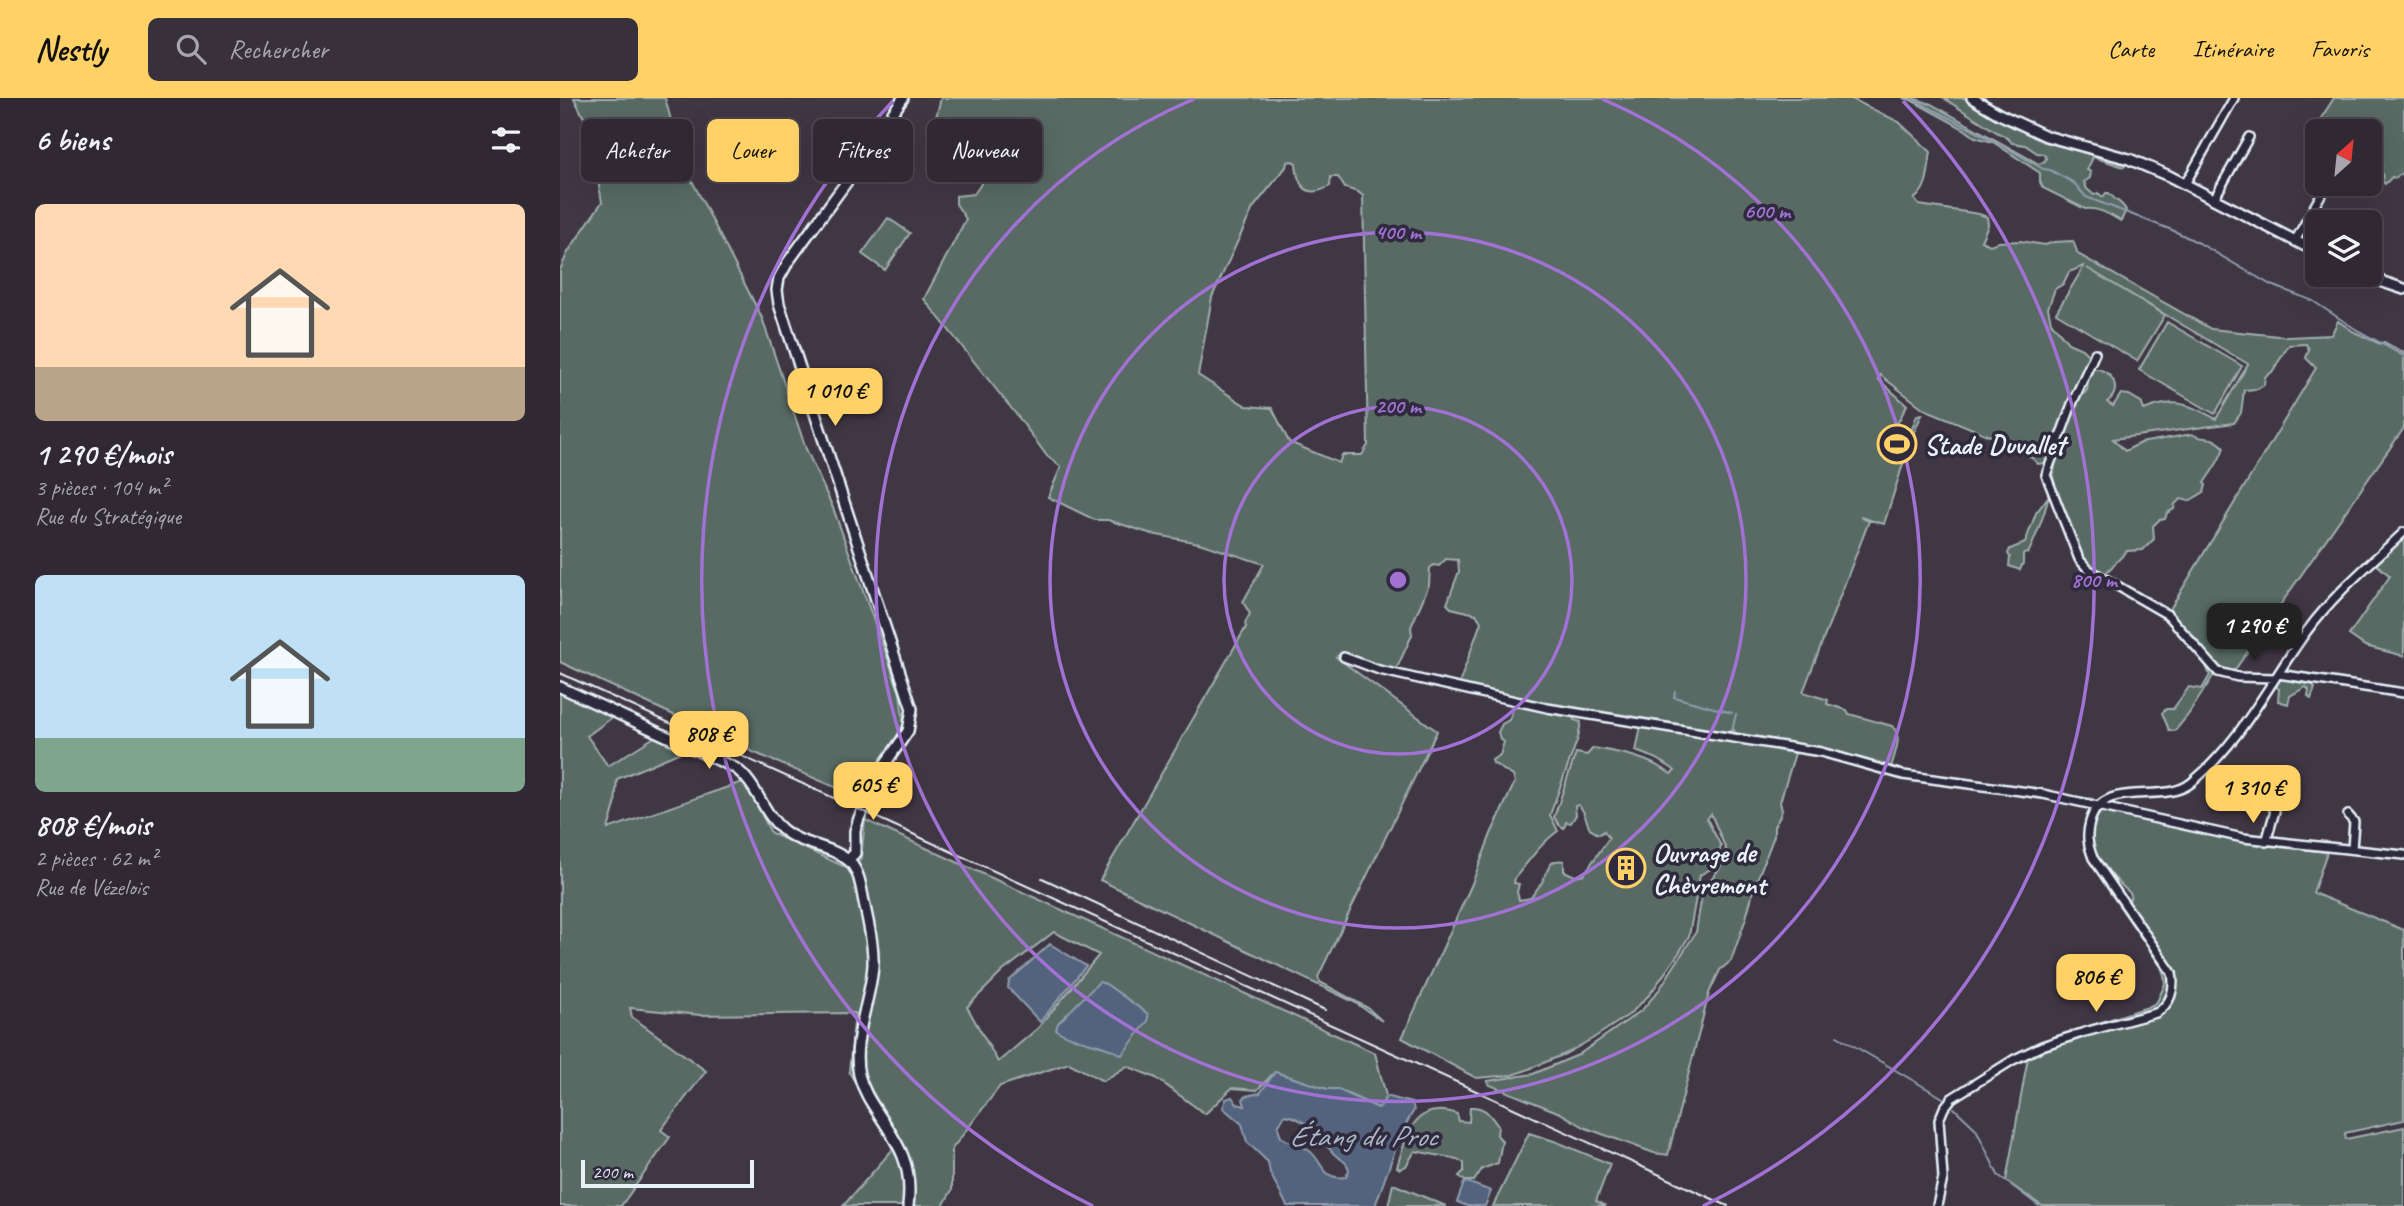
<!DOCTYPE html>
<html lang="fr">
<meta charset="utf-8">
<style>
:root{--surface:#302933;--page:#38313b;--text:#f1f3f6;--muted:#a8a6ac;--line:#4b454e;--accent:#ffd166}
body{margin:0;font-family:Caveat,sans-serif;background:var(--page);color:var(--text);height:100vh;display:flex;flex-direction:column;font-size:26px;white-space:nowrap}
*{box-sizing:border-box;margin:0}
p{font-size:23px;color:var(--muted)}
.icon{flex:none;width:38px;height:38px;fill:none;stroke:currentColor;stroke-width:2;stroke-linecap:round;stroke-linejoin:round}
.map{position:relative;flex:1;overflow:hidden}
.side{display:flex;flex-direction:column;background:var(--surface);width:560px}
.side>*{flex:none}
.banner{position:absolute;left:21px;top:21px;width:665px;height:63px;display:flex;gap:14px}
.needle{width:46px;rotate:27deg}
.controls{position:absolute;left:1745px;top:21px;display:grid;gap:14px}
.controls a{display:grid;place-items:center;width:77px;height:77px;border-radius:10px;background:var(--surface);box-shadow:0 7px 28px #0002,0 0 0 2px var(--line);font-size:35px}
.scale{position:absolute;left:21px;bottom:18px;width:173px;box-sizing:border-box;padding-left:7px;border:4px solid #e8f1f8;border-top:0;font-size:19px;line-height:24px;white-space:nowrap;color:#e8f1f8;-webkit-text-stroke:5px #2f2a3d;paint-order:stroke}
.price{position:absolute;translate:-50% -60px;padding:0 16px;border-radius:14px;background:var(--accent);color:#111;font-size:23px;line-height:46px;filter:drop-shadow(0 2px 4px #0008)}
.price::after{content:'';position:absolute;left:50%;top:42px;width:21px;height:16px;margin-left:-10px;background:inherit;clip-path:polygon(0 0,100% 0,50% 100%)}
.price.selected{background:#222;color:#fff}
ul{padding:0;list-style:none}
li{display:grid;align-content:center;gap:14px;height:371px;padding:0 35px}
li span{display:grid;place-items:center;height:217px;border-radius:10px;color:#555}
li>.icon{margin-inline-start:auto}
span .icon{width:126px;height:126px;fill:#fffc;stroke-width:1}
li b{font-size:30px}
h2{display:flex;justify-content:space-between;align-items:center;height:84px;padding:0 35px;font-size:30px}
.pill{padding:0 24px;border-radius:10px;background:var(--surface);box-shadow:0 7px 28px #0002,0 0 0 2px var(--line);font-size:24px;line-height:63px}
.pill.selected{background:var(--accent);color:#111}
header{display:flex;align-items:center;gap:42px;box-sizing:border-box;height:98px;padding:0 35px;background:var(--accent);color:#111}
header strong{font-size:33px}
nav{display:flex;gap:38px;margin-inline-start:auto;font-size:24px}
.search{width:490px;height:63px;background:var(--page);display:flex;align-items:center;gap:18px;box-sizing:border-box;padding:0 24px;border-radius:10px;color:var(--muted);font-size:26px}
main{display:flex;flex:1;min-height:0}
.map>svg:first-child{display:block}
.green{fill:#596b64;stroke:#a0aeae;stroke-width:2;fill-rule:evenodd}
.water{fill:#53637d;stroke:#8f9cae;stroke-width:2;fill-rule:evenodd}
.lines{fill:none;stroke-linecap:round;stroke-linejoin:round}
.stream{stroke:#8f9cae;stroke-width:2}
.minor-casing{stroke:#e8f1f8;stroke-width:12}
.tertiary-casing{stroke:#e8f1f8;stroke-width:14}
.minor{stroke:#2f2a3d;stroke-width:7}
.tertiary{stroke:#2f2a3d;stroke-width:9}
.rail{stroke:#e8f1f8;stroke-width:2}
.ring{fill:none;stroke:#a171d3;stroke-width:3.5}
.labels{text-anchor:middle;stroke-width:7;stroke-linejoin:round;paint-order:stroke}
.poi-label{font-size:28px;font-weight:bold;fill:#e8f1f8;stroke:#2f2a3d;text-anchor:start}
.water-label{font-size:30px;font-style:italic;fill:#acb8c7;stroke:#2f2a3d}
.centre{fill:#a171d3;stroke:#2f2a3d;stroke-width:3.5}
.ring-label{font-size:21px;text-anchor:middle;font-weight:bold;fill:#a171d3;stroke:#2f2a3d;stroke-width:7;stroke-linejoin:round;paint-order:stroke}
</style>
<header>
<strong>Nestly</strong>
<div class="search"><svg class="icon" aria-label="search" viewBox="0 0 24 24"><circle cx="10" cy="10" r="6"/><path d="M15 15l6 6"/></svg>Rechercher</div>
<nav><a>Carte</a><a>Itinéraire</a><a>Favoris</a></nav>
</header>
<main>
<section class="side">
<h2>6 biens<svg class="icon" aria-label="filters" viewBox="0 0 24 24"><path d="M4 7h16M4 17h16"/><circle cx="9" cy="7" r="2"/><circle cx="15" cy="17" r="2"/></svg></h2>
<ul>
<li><span style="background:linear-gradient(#ffd9b3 75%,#b9a48a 0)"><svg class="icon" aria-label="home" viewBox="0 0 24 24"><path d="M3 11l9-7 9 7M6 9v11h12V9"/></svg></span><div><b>1 290 €/mois</b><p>3 pièces · 104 m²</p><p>Rue du Stratégique</p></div></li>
<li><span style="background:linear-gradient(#bfe0f5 75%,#7fa58c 0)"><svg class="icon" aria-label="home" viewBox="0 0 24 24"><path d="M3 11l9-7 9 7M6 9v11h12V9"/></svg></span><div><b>808 €/mois</b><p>2 pièces · 62 m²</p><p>Rue de Vézelois</p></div></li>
</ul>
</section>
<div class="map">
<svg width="1844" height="1108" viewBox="0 0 1844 1108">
<rect width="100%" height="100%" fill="#403744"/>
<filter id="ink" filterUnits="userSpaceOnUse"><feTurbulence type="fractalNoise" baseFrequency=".0143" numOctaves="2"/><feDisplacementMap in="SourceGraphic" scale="14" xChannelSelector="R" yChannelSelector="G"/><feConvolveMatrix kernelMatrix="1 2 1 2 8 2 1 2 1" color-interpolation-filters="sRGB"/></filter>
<g filter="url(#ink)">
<path class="green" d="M 14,0 L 105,0 L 122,63 L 202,220 L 246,351 L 273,410 L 340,595 L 344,626 L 322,663 L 303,701 L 193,654 L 0,564 L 0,172 L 8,154 L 42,104 L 28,28 Z
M 381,0 L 1290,0 L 1339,24 L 1371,54 C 1368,70 1369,91 1354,101 L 1359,107 L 1419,116 L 1427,119 L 1428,127 L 1421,143 L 1430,147 L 1438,144 L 1460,143 L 1485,147 L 1494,144 L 1513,143 L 1518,156 L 1651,231 L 1728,239 L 1771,237 L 1778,223 L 1794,234 L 1820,246 L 1824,244 L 1844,255 L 1844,330 L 1674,573 L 1657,568 L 1609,513 L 1756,270 L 1746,260 L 1749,251 L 1746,246 L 1729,247 L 1712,274 L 1705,279 L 1704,287 L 1697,291 L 1684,292 L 1681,315 L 1674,325 L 1553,341 L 1565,353 L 1580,345 L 1632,336 C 1645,344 1650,335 1664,349 C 1660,364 1652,372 1644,385 L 1646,387 L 1644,394 L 1629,403 L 1621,401 L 1615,406 L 1614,411 L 1607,415 L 1605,421 L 1599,422 L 1593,428 L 1594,441 L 1583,452 L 1567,453 L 1543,478 L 1528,467 L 1518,451 L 1502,413 L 1493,380 L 1496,362 L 1509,322 L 1517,304 L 1527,292 L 1530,271 C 1550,268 1565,291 1547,304 L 1553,308 L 1561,296 L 1569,297 L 1581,304 L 1584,312 C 1615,299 1628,306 1656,321 L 1688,266 L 1527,170 L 1605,217 L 1577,263 L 1496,215 L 1524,168 L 1509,174 L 1503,186 L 1495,191 L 1488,210 L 1491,224 L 1508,245 L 1522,251 L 1529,258 L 1529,264 L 1523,280 L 1514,289 L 1516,293 L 1490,359 L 1485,365 L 1478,366 L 1473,361 L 1442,343 L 1364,311 L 1320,277 L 1318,281 L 1347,307 L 1337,326 L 1351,333 L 1357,317 L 1362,316 L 1350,344 L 1324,426 L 1300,419 L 1309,423 L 1243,594 L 1268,602 L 1267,606 L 1287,612 L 1289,616 L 1332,628 C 1344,638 1334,656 1331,670 L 1273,652 L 1175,636 L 1174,632 L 1161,636 L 1015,612 L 899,586 L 921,524 L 916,516 L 891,510 L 887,506 L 899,473 L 898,462 L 886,461 L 879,468 L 874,467 L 870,470 L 869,487 L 851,529 L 852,537 L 836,572 L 799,562 L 783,554 L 776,559 L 877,633 L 758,879 L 760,884 L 808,910 L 822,923 L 794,904 L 540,782 L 686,529 L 685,525 L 690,516 L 683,504 L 704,466 L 639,445 L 592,436 L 548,422 L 535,422 L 488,399 L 501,369 L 487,358 L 459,320 L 364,201 L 406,121 L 396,106 L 396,98 L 414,96 C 422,86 428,75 423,62 L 388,43 L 374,27 ZM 732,63 L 736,65 C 737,87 746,102 770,88 L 771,79 L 778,79 L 785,90 L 798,94 L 803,98 L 808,347 L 802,357 L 782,357 L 779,365 L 729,344 L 712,310 L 686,308 L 638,277 L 652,199 L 693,110 L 726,69 L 727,64 Z
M 1343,0 L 1353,0 L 1371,6 L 1479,66 L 1485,63 L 1486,60 L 1484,56 L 1477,55 L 1465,47 L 1452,45 C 1447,37 1440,37 1433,32 C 1416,20 1400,12 1384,0 L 1407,0 L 1427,13 L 1563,63 L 1566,66 L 1564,69 L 1533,59 L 1527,72 L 1531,74 L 1530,80 L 1524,84 L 1527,91 L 1534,97 L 1538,95 L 1543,99 L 1546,95 L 1549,95 C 1554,102 1562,104 1566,112 L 1561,123 C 1550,117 1538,109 1525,111 L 1483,90 L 1480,84 L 1480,75 L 1433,44 L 1415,39 L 1404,31 L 1351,2 Z
M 1774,0 L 1844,0 L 1844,78 L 1841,76 L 1835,80 L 1832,79 L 1825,86 L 1822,83 L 1824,78 L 1821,73 L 1822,68 L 1810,61 L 1810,33 L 1757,33 L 1757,44 L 1749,39 Z
M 328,120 L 350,135 L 325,172 L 302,156 Z
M 1607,224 L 1682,268 L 1655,316 L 1579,272 Z
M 1488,399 C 1488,407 1473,447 1468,455 L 1463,456 L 1463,465 L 1460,472 L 1449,468 L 1450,459 L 1448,456 L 1450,451 L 1465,445 L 1476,415 Z
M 1844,439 L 1844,558 L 1805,548 L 1789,537 L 1830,478 L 1816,466 Z
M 1646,568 L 1655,575 L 1628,617 L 1615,633 L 1609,632 L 1602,615 L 1606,611 L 1613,611 L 1629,589 L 1642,591 L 1650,577 Z
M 1721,581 L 1753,587 L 1755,590 L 1751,601 L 1748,598 L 1749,592 L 1746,589 L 1730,598 L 1728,606 L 1718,603 L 1719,591 L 1714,587 Z
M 0,595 L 54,618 L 27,638 L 48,668 L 96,638 L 128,651 L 57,681 L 55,707 L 48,731 L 185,683 L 211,735 L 283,768 L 301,762 L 305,722 L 815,955 L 826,998 L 822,1007 L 818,1010 L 777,991 L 767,991 L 715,974 L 697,992 L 672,990 L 645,1016 L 596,980 L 567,968 L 543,983 L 509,965 L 440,988 L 392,1051 L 392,1092 L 383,1108 L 283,1108 L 334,1050 L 289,974 L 295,915 L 140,917 L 70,910 L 72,919 L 146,973 L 101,1032 L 110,1039 L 61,1108 L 0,1108 ZM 494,834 L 539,857 L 478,930 L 438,964 L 407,909 L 443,873 Z
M 955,605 L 1012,616 L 1014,622 L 1021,624 L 1018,640 L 990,717 L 998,733 C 981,745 968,764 955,780 L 954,785 L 959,786 L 957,794 L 959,802 L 971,800 C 974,793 982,787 984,780 C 989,769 990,760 1004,763 L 1004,773 L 1015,778 L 1024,776 L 1049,740 L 1044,733 L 1040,736 C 1023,733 1029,714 1018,707 L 1015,708 L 1016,717 L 1011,725 L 1006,724 L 1004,730 L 999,727 L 994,719 L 1016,655 L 1027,657 L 1033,650 C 1062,655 1087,659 1111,676 L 1115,673 L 1113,671 L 1097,661 L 1076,653 L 1081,628 L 1236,652 L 1220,704 L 1222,712 L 1219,720 L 1214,728 L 1214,738 L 1195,787 L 1186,820 L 1171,863 L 1160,872 L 1149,895 L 1108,1057 L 1094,1055 L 1026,1030 L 1000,1015 L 930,987 L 927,983 L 973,976 L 1018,957 L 1082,912 L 1099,892 L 1136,834 L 1143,791 L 1160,770 L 1166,751 L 1151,716 L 1147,721 L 1161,748 L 1156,768 L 1140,777 L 1129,838 L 1119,855 L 1090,896 L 1070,916 L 1032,941 L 1005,956 L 964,973 L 952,977 L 916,980 L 842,940 L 911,788 L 931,736 L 955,684 L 953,678 L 933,665 L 932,662 L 940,657 L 944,644 L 940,641 L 938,634 L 942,626 L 949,622 Z
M 1541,712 L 1682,744 L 1767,754 L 1753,795 L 1844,832 L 1844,1022 L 1785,1035 L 1786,1041 L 1844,1029 L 1844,1108 L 1482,1108 L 1446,1083 L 1468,959 L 1493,948 L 1581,923 L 1601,915 L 1615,893 L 1593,839 L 1569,804 L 1571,796 C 1558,785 1527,752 1529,736 C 1531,728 1535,720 1537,714 Z
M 1545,787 L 1610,877 L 1608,898 L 1598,911 L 1485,942 L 1588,909 L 1597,904 L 1605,886 L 1604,877 L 1601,869 Z
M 910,1009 C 925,1008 930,1017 938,1028 L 937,1037 L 942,1043 L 938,1065 L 922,1071 L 914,1083 L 905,1083 L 899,1078 L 904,1073 L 904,1065 L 897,1061 L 855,1053 L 846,1068 L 840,1071 L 837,1069 C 847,1035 855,1002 897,1016 L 899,1023 L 909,1024 Z
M 969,1035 L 997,1044 L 1050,1066 L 1036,1103 L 1046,1108 L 933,1108 Z
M 833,1086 L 886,1108 L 828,1108 Z"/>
<path class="water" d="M 490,846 L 526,868 L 480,924 L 448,890 L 449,883 Z
M 539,884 L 546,886 L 588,916 L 588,923 L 562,957 C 541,944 516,945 496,932 L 498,925 Z
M 715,974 L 767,991 L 777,991 L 818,1010 L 822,1007 L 826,998 L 852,1005 L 854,1012 L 842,1033 L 815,1108 L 727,1108 L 710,1075 L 708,1064 L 687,1044 L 682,1026 L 663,1010 L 666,1001 L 672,999 L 677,1006 L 685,1008 L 683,1001 L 686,998 L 700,995 ZM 725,1017 C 748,1020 760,1041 774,1056 C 781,1062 787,1063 789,1072 L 786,1079 C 760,1083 763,1060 747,1051 C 739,1046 730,1045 721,1039 L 718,1029 Z
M 907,1084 L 931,1093 L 925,1108 L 907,1108 L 897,1104 L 904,1085 Z"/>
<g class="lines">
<path class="stream" d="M 1351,0 L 1440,46 L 1483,71 L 1490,72 L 1514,85 L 1526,99 L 1612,132 L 1639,145 L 1709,186 L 1753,203 L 1797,232 L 1844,258
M 1115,593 L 1114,599 L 1172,615
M 1175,637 L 1172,633 L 1176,616
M 1267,652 L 1289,658
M 1444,694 L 1502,704
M 1497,696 L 1533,701
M 1277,938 L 1383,1000
M 1394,1010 L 1416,1031 L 1438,1077 L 1479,1108"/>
<defs>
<path id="minor" d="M 1625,86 L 1674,0
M 1654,101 L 1689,39
M 1735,143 L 1767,86
M 1535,255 L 1512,306 L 1486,377 L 1519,461 L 1528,471 L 1608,517 L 1658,574 L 1678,579 L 1715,580
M 784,559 L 819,572 L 987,610 L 1261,654 L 1343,677 L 1483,696 L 1683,740 L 1844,757
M 1718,576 L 1844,595
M 1788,717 L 1794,724 L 1792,751
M 1706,744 L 1715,713 L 1712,708
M 1377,1108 L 1383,1080 L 1379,1022 L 1384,1010 L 1392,1000 L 1453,962 L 1482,948 L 1525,934 L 1596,915 C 1611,906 1615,891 1612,875 L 1533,760 C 1528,747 1526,738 1530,724 C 1543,678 1602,708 1631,685 C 1682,643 1709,585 1747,533 C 1775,495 1810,466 1844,434"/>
<path id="tertiary" d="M 1412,0 L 1439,16 L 1486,38 L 1569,61 L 1609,78 L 1757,154
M 1802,177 L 1844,191
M 0,589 L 175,670 C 198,686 202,715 223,732 C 242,748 272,747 290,764 C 300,775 301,790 304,804 C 308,824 314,846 313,867 C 311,903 291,942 299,977 C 303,992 310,1003 318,1015 C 340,1048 353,1068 348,1108
M 288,762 L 295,755 L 295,733 L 299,720 L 325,666 L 348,633 L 352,611 L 219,206 L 217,192 L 219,180 L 228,164 L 288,82 L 343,0"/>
</defs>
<use href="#minor" class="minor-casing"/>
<use href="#tertiary" class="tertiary-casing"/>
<use href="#minor" class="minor"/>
<use href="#tertiary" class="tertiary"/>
<path class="rail" d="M 0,575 L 1168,1108
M 482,780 L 765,912"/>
</g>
</g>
<g class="ring">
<circle cx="838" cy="482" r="174"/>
<circle cx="838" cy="482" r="348"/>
<path d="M1042 1A522 522 0 1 1 634 1"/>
<path d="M533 1108A696 696 0 0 1 333 3M1343 3A696 696 0 0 1 1143 1108"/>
</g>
<defs>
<symbol id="stadium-ring" viewBox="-11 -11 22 22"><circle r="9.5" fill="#2f2a3d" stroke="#ffd166" stroke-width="1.5"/><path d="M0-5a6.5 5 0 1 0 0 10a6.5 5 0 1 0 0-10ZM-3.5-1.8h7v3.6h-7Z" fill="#ffd166"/></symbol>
<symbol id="building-ring" viewBox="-11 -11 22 22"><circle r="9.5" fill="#2f2a3d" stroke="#ffd166" stroke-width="1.5"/><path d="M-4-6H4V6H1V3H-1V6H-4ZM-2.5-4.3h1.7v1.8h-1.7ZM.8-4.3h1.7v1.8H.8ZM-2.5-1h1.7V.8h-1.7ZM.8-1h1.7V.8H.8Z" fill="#ffd166"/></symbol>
</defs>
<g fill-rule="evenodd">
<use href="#stadium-ring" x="1315" y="324" width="44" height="44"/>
<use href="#building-ring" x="1044" y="748" width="44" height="44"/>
</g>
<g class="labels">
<g class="poi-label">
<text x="1364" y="356">Stade Duvallet</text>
<text x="1093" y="764">Ouvrage de<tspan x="1093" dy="32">Chèvremont</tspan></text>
</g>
<g class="water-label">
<text x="803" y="1048">Étang du Proc</text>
</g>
</g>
<circle cx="838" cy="482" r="10" class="centre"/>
<g class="ring-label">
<text x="1207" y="120">600 m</text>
<text x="838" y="141">400 m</text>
<text x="838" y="315">200 m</text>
<text x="1534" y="489">800 m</text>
</g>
</svg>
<div class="controls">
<a><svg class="needle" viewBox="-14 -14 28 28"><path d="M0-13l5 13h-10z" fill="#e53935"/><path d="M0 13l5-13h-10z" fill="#a8a6ac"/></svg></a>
<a><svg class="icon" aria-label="layers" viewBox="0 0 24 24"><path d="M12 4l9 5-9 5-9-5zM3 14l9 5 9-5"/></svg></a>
</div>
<div class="scale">200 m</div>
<b class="price" style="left:275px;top:330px">1 010 €</b>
<b class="price selected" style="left:1694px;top:565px">1 290 €</b>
<b class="price" style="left:149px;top:673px">808 €</b>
<b class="price" style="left:313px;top:724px">605 €</b>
<b class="price" style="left:1693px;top:727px">1 310 €</b>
<b class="price" style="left:1536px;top:916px">806 €</b>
<div class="banner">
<a class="pill">Acheter</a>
<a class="pill selected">Louer</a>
<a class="pill">Filtres</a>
<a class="pill">Nouveau</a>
</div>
</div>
</main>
